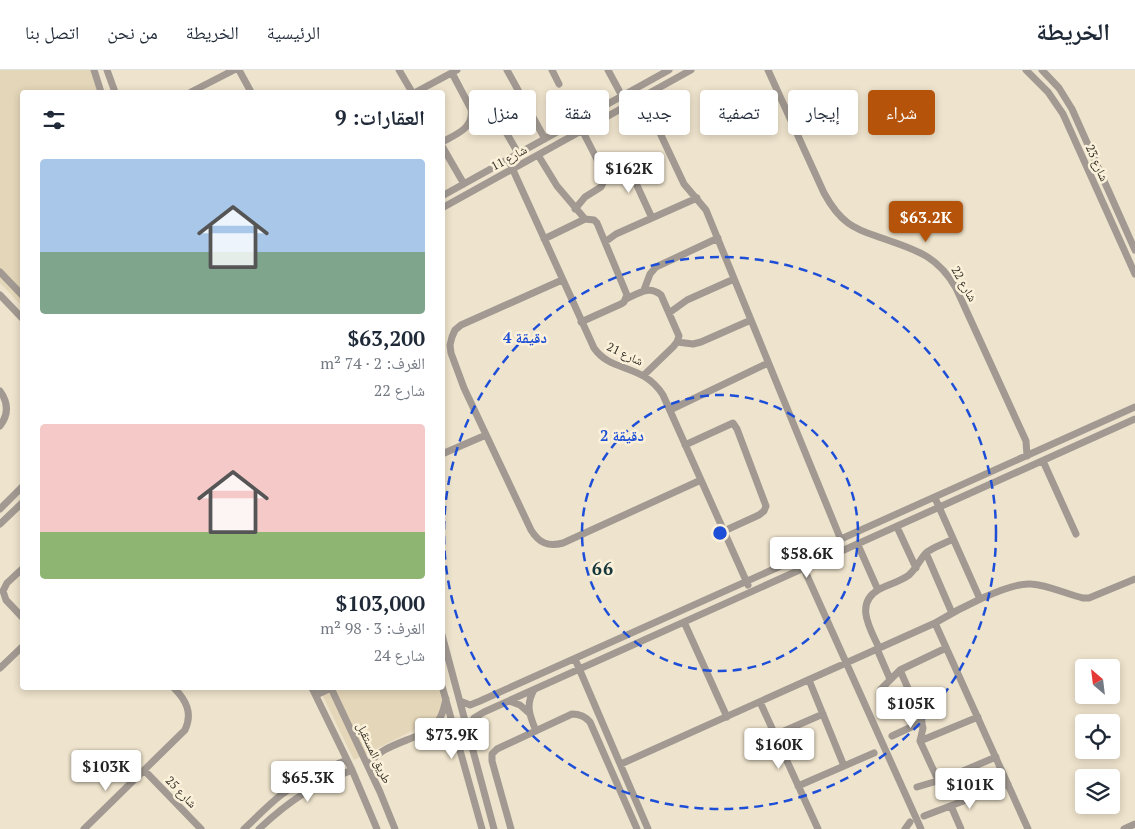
<!DOCTYPE html>
<html lang="ar">
<meta charset="utf-8">
<style>
:root{--surface:#fff;--page:#f6f6f7;--text:#1f2937;--muted:#747a83;--line:#e0e1e3;--accent:#b45309}
body{margin:0;font-family:"PT Serif","Noto Naskh Arabic",serif;background:var(--page);color:var(--text);direction:rtl;height:100vh;display:flex;flex-direction:column;font-size:19px;white-space:nowrap}
*{box-sizing:border-box;margin:0}
p{font-size:16px;color:var(--muted)}
.icon{flex:none;width:28px;height:28px;fill:none;stroke:currentColor;stroke-width:2;stroke-linecap:round;stroke-linejoin:round}
.map{position:relative;flex:1;overflow:hidden;direction:ltr}
.side{position:absolute;left:20px;top:20px;width:425px;height:600px;display:flex;flex-direction:column;background:var(--surface);border-radius:5px;box-shadow:0 2px 8px #0003;direction:rtl}
.side>*{flex:none}
.banner{position:absolute;left:460px;top:20px;width:475px;height:45px;direction:rtl;display:flex;gap:10px}
.needle{width:32px;rotate:332deg}
.fabs{position:absolute;left:1075px;top:589px;display:grid;gap:10px}
.fabs a{display:grid;place-items:center;width:45px;height:45px;border-radius:5px;background:var(--surface);box-shadow:0 2px 8px #0003;font-size:25px}
.price{position:absolute;translate:-50% -42px;padding:0 11px;border-radius:5px;background:#fff;color:#222;font-size:16px;line-height:32px;filter:drop-shadow(0 1px 2px #0008)}
.price::after{content:'';position:absolute;left:50%;top:30px;width:15px;height:11px;margin-left:-8px;background:inherit;clip-path:polygon(0 0,100% 0,50% 100%)}
.price.active{background:var(--accent);color:#fff}
ul{padding:0;list-style:none}
li{display:grid;align-content:center;gap:10px;height:265px;padding:0 20px}
li span{display:grid;place-items:center;height:155px;border-radius:5px;color:#555}
li>.icon{margin-inline-start:auto}
span .icon{width:90px;height:90px;fill:#fffc;stroke-width:1}
li b{font-size:21px}
h2{display:flex;justify-content:space-between;align-items:center;height:60px;padding:0 20px;font-size:21px}
.tag{padding:0 18px;border-radius:5px;background:var(--surface);box-shadow:0 2px 8px #0003;font-size:18px;line-height:45px}
.tag.active{background:var(--accent);color:#fff}
header{display:flex;align-items:center;gap:30px;box-sizing:border-box;height:70px;padding:0 25px;background:var(--surface);border-bottom:1px solid var(--line)}
header strong{font-size:24px}
nav{display:flex;gap:28px;margin-inline-start:auto;font-size:18px}
.map>svg:first-child{display:block}
.built{fill:#e4d6b8}
.lines{fill:none;stroke-linecap:round;stroke-linejoin:round}
.minor{stroke:#a29a92;stroke-width:7}
.ring{fill:none;stroke:#1d4ed8;stroke-width:2.5;stroke-dasharray:9 6}
.labels{text-anchor:middle;stroke-width:5;stroke-linejoin:round;paint-order:stroke}
.street-label{font-size:12px;fill:#332e26;stroke:#fbf0d9}
.district-label{font-size:18px;font-weight:bold;letter-spacing:1px;fill:#14363a;stroke:#fbf0d9}
.centre{fill:#1d4ed8;stroke:#fbf0d9;stroke-width:2.5}
.ring-label{font-size:15px;text-anchor:middle;font-weight:bold;fill:#1d4ed8;stroke:#fbf0d9;stroke-width:5;stroke-linejoin:round;paint-order:stroke}
</style>
<header>
<strong>الخريطة</strong>
<nav><a>الرئيسية</a><a>الخريطة</a><a>من نحن</a><a>اتصل بنا</a></nav>
</header>
<div class="map">
<svg width="1135" height="759" viewBox="0 0 1135 759">
<rect width="100%" height="100%" fill="#eee3cc"/>
<path class="built" d="M 0,0 L 95,0 L 103,22 L 22,22 L 22,236 L 0,213 Z
M 443,608 L 452,641 L 354,690 L 319,618 L 442,618 Z"/>
<g class="lines">
<path class="minor" d="M 94,0 L 101,22
M 107,0 L 115,22
M 239,0 L 251,22
M 399,0 L 412,22
M 507,0 L 545,69
M 552,0 L 559,14
M 608,0 L 622,26
M 768,0 L 824,123 C 830,134 837,145 848,153 C 856,159 867,163 876,166 C 912,179 936,183 956,218 L 1026,371 L 1027,386
M 1026,0 L 1048,22 L 1063,44 L 1135,204
M 1042,0 L 1059,18 L 1072,39 L 1135,180
M 191,22 L 234,0
M 416,22 L 457,0
M 643,27 L 684,114 L 706,140 L 841,470
M 472,45 L 488,43 L 496,45 L 518,83
M 442,72 C 457,64 474,58 471,39 L 452,3
M 442,76 L 464,114
M 538,85 L 557,116 L 585,149
M 508,89 L 594,278 C 611,303 643,293 663,325 L 748,515
M 605,105 L 621,96 L 628,96 L 652,148
M 442,126 L 669,0
M 442,138 L 691,0
M 575,139 L 585,127 L 601,117 L 604,111 L 603,101 L 582,60
M 544,169 L 585,149 L 594,150 L 597,153 L 627,225 L 624,232 L 621,234 L 581,252
M 605,172 L 616,164 L 697,128
M 0,202 L 22,225
M 562,210 L 461,255 L 455,260 L 452,267 L 450,275 L 451,283 L 464,318 L 531,460 C 539,473 548,477 563,473 L 701,410
M 644,220 L 650,204 L 656,197 L 718,168
M 0,225 L 22,248
M 626,229 C 639,223 649,215 661,225 L 679,266 L 677,272 L 673,277 L 644,305
M 669,243 L 687,230 L 734,209
M 677,272 L 693,274 L 701,272 L 751,250
M 0,321 C 8,332 9,344 0,356
M 670,340 L 768,293
M 685,375 L 733,353 L 737,359 L 766,436 L 764,441 L 759,445 L 724,461
M 442,384 L 486,365
M 1043,391 L 1076,464
M 935,428 L 980,529
M 0,439 L 22,417
M 0,454 L 22,433
M 897,457 L 916,498
M 858,475 L 878,520
M 926,483 L 952,543
M 22,499 L 7,513 L 3,521 L 6,530 L 22,547
M 804,499 L 921,759
M 684,552 L 727,647
M 935,553 L 1028,759
M 442,565 L 494,759
M 879,578 C 871,560 854,534 878,520 C 888,514 900,512 909,505 C 917,498 920,489 926,483 C 931,478 946,473 953,469
M 877,579 L 890,609
M 575,589 L 648,759
M 0,598 L 22,577
M 900,600 L 920,646 L 923,658 L 920,671 L 938,710
M 809,610 L 844,696
M 442,616 L 482,759
M 312,618 L 352,700 L 377,759
M 881,619 L 900,600 L 946,578
M 534,620 C 525,635 530,646 536,661
M 316,625 L 331,618 L 380,722 L 395,759
M 460,631 L 470,635 L 480,631 L 1135,337
M 509,631 L 520,635 L 529,643
M 760,632 L 818,759
M 431,658 L 441,660 L 458,670
M 468,662 L 474,648 L 484,642 L 1135,349
M 775,665 L 823,644
M 892,666 L 922,652
M 920,671 L 978,647
M 621,694 L 935,553 C 955,541 1008,512 1031,514 C 1048,515 1066,524 1083,528 L 1089,528 L 1135,509
M 368,696 C 383,670 422,672 438,651 C 443,645 444,637 446,629
M 144,700 L 201,759
M 798,716 L 874,683
M 917,717 L 944,709 L 996,687
M 951,736 L 961,759
M 924,746 L 1008,714
M 84,759 L 185,660 C 193,643 186,630 174,618
M 244,759 C 256,748 268,735 281,725 C 301,710 324,699 347,690
M 259,759 C 290,730 312,716 352,700
M 511,759 L 492,691 L 492,684 L 497,679 L 572,644 C 580,644 585,646 590,652 L 637,759
M 905,759 L 910,752
M 1124,759 L 1135,754"/>
</g>
<g class="ring">
<circle cx="720" cy="463" r="138"/>
<circle cx="720" cy="463" r="276"/>
</g>
<g class="labels">
<g class="street-label">
<text transform="translate(509 88) rotate(-29)" y="4">شارع 11</text>
<text transform="translate(1097 93) rotate(66)" y="4">شارع 23</text>
<text transform="translate(964 214) rotate(60)" y="4">شارع 22</text>
<text transform="translate(625 284) rotate(25)" y="4">شارع 21</text>
<text transform="translate(374 683) rotate(65)" y="4">طريق المستقبل</text>
<text transform="translate(181 722) rotate(46)" y="4">شارع 25</text>
</g>
<g class="district-label">
<text x="603" y="505">66</text>
</g>
</g>
<circle cx="720" cy="463" r="8" class="centre"/>
<g class="ring-label">
<text x="525" y="273">4 دقيقة</text>
<text x="622" y="371">2 دقيقة</text>
</g>
</svg>
<div class="fabs">
<a><svg class="needle" viewBox="-14 -14 28 28"><path d="M0-13l5 13h-10z" fill="#e53935"/><path d="M0 13l5-13h-10z" fill="#747a83"/></svg></a>
<a><svg class="icon" aria-label="locate" viewBox="0 0 24 24"><circle cx="12" cy="12" r="6"/><path d="M12 2v4M12 18v4M2 12h4M18 12h4"/></svg></a>
<a><svg class="icon" aria-label="layers" viewBox="0 0 24 24"><path d="M12 4l9 5-9 5-9-5zM3 14l9 5 9-5"/></svg></a>
</div>
<b class="price" style="left:629px;top:124px">$162K</b>
<b class="price active" style="left:926px;top:173px">$63.2K</b>
<b class="price" style="left:807px;top:509px">$58.6K</b>
<b class="price" style="left:911px;top:659px">$105K</b>
<b class="price" style="left:452px;top:690px">$73.9K</b>
<b class="price" style="left:779px;top:700px">$160K</b>
<b class="price" style="left:106px;top:722px">$103K</b>
<b class="price" style="left:308px;top:733px">$65.3K</b>
<b class="price" style="left:970px;top:740px">$101K</b>
<div class="banner">
<a class="tag active">شراء</a>
<a class="tag">إيجار</a>
<a class="tag">تصفية</a>
<a class="tag">جديد</a>
<a class="tag">شقة</a>
<a class="tag">منزل</a>
</div>
<section class="side">
<h2>العقارات: 9<svg class="icon" aria-label="filters" viewBox="0 0 24 24"><path d="M4 7h16M4 17h16"/><circle cx="9" cy="7" r="2"/><circle cx="15" cy="17" r="2"/></svg></h2>
<ul>
<li><span style="background:linear-gradient(#a9c7e8 60%,#7fa58c 0)"><svg class="icon" aria-label="home" viewBox="0 0 24 24"><path d="M3 11l9-7 9 7M6 9v11h12V9"/></svg></span><div><b>$63,200</b><p>الغرف: 2 · 74 m²</p><p>شارع 22</p></div></li>
<li><span style="background:linear-gradient(#f6c9c9 70%,#8fb573 0)"><svg class="icon" aria-label="home" viewBox="0 0 24 24"><path d="M3 11l9-7 9 7M6 9v11h12V9"/></svg></span><div><b>$103,000</b><p>الغرف: 3 · 98 m²</p><p>شارع 24</p></div></li>
</ul>
</section>
</div>
